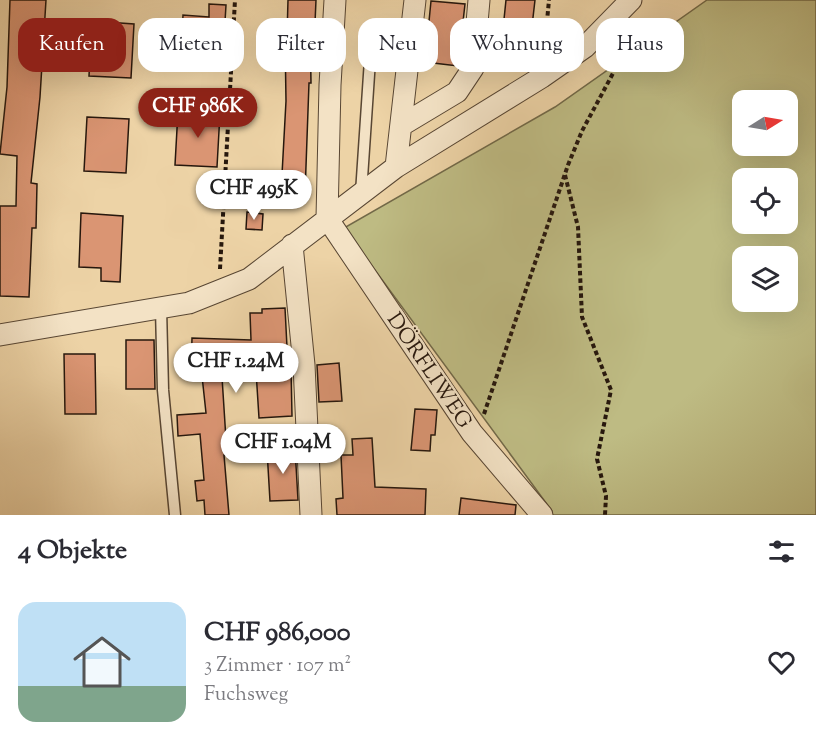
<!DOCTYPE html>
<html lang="de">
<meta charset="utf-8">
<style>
:root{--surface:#fff;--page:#f7f7f7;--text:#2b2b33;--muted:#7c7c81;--line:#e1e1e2;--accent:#8f2418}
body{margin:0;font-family:"Sorts Mill Goudy",serif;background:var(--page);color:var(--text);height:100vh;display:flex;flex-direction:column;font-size:22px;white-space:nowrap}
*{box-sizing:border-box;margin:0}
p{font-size:20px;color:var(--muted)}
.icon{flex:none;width:33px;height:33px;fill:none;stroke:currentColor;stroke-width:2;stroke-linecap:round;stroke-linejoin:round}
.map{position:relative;height:515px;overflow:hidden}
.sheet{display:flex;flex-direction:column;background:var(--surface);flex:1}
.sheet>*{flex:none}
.top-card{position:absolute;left:18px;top:18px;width:780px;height:54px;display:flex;gap:12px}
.needle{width:39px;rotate:79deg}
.tools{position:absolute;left:732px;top:90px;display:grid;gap:12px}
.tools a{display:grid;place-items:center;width:66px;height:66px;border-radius:12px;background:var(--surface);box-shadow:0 6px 24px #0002;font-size:30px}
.price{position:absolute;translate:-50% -51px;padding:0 14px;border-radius:21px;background:#fff;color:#222;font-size:20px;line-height:39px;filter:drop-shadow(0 2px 3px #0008)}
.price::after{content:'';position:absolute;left:50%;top:36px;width:18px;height:14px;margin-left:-9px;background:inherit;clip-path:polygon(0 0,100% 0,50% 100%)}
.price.current{background:var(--accent);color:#fff}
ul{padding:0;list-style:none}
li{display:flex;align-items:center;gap:18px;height:150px;padding:0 18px}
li+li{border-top:2px solid var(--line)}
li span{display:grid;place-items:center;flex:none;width:168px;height:120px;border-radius:18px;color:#555}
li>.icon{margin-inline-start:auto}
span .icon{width:72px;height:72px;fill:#fffc;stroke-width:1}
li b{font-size:26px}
h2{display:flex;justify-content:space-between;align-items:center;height:72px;padding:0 18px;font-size:26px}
.pill{padding:0 21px;border-radius:18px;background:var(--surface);box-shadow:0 6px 24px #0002;font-size:21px;line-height:54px}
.pill.current{background:var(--accent);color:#fff}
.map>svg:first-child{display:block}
.green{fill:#bebb83;stroke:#726948;stroke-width:1.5;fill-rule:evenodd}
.building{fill:#da9573;stroke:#26170d;stroke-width:1.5}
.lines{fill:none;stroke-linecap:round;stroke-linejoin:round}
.service-casing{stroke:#584633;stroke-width:13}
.minor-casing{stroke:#584633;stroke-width:23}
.path{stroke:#26170d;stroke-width:4;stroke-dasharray:4.5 3;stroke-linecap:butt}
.service{stroke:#f3e2c5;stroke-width:10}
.minor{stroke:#f3e2c5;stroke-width:21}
.labels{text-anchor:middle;stroke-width:4.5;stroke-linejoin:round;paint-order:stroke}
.street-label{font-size:21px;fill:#26170d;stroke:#f3e2c5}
</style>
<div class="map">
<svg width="816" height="515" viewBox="0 0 816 515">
<rect width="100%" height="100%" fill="#edd3a6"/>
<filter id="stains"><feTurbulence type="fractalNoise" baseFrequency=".00333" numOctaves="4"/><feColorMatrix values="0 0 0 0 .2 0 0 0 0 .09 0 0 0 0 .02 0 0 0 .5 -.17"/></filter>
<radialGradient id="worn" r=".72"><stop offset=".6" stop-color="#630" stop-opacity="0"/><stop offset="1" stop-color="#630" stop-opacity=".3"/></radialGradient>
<path class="green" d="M 707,0 L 816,0 L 816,515 L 552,515 L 552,511 L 344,228 L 555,107 ZM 742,100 L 788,100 L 788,146 L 742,146 ZM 742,178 L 788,178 L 788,224 L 742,224 ZM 742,256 L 788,256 L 788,302 L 742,302 Z"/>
<path class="building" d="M 10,0 L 46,0 L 40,97 L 31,183 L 37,184 L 36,228 L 32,228 L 29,297 L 0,296 L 0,206 L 16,206 L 17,156 L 0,154 L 7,87 Z
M 288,0 L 316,0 L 315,23 L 310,23 L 311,83 L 309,83 L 305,194 L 281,193 L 286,101 L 285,36 L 287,36 Z
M 506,0 L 535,0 L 528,61 L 500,58 Z
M 431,1 L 465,4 L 458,66 L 425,62 Z
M 209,4 L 226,5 L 222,71 L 180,69 L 183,15 L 209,17 Z
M 92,21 L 134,24 L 131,78 L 89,76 Z
M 178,111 L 220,113 L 217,167 L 175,165 Z
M 87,117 L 129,119 L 126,173 L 84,171 Z
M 247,212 L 263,214 L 262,230 L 246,229 Z
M 81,213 L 123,216 L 120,282 L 101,281 L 101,268 L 79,267 Z
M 285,308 L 288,367 L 291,367 L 292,416 L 259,418 L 256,371 L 225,371 L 225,377 L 222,377 L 227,455 L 224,455 L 229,515 L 205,515 L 204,500 L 197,501 L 195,481 L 204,480 L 200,434 L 178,436 L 177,415 L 206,413 L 202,376 L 191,376 L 192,338 L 251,340 L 250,313 L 262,313 L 262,309 Z
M 126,340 L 154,340 L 155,389 L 126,389 Z
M 64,354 L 95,354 L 96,414 L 65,414 Z
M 339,363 L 342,401 L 319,402 L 317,365 Z
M 415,409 L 437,410 L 435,435 L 431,435 L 430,451 L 411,450 Z
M 372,438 L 375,487 L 426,489 L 425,515 L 337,515 L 336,499 L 343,498 L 341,455 L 353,455 L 352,439 Z
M 295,448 L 298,500 L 270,501 L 267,450 Z
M 461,498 L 516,505 L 515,515 L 459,515 Z"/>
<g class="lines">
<defs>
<path id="service" d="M 361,193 L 371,45
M 161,308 L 163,390 L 175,515"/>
<path id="minor" d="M 335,0 L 330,85 L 327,218 L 472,433 L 542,515
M 402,125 L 457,92 L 473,68 L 479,0
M 396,167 L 415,0
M 292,245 L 304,365 L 311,515
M 0,335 L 189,303 L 249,279 L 396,167 L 542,77 L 585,47 L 631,0"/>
</defs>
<use href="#service" class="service-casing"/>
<use href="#minor" class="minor-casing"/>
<path class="path" d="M 544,53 L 549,0
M 565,175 L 578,227 L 582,317 L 611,390 L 597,459 L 606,496 L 605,515
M 220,269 L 235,0
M 484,414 L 568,165 L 582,131 L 625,51 L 630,30"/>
<use href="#service" class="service"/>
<use href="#minor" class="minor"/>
</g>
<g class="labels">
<g class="street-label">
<text transform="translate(430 370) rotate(56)" y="7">DÖRFLIWEG</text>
</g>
</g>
<rect width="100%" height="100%" filter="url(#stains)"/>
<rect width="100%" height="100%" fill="url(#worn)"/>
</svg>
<div class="tools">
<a><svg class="needle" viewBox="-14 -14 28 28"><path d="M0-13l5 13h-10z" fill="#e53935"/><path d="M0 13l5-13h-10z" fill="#7c7c81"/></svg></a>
<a><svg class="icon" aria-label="locate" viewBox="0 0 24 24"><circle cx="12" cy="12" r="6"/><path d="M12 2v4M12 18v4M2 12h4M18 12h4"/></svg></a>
<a><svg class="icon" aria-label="layers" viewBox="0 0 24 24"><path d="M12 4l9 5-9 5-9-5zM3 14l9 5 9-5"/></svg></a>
</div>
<b class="price current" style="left:198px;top:139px">CHF 986K</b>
<b class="price" style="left:254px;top:221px">CHF 495K</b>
<b class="price" style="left:236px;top:394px">CHF 1.24M</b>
<b class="price" style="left:283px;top:475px">CHF 1.04M</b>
<div class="top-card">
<a class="pill current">Kaufen</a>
<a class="pill">Mieten</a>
<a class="pill">Filter</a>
<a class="pill">Neu</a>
<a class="pill">Wohnung</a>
<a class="pill">Haus</a>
</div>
</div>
<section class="sheet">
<h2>4 Objekte<svg class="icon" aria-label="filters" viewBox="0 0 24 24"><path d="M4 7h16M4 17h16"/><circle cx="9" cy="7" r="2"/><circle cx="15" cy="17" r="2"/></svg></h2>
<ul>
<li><span style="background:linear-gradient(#bfe0f5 70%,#7fa58c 0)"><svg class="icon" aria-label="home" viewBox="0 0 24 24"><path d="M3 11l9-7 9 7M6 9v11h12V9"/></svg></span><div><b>CHF 986,000</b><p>3 Zimmer · 107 m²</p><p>Fuchsweg</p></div><svg class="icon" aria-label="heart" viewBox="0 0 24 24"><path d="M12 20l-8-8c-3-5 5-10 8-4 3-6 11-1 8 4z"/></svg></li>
</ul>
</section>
